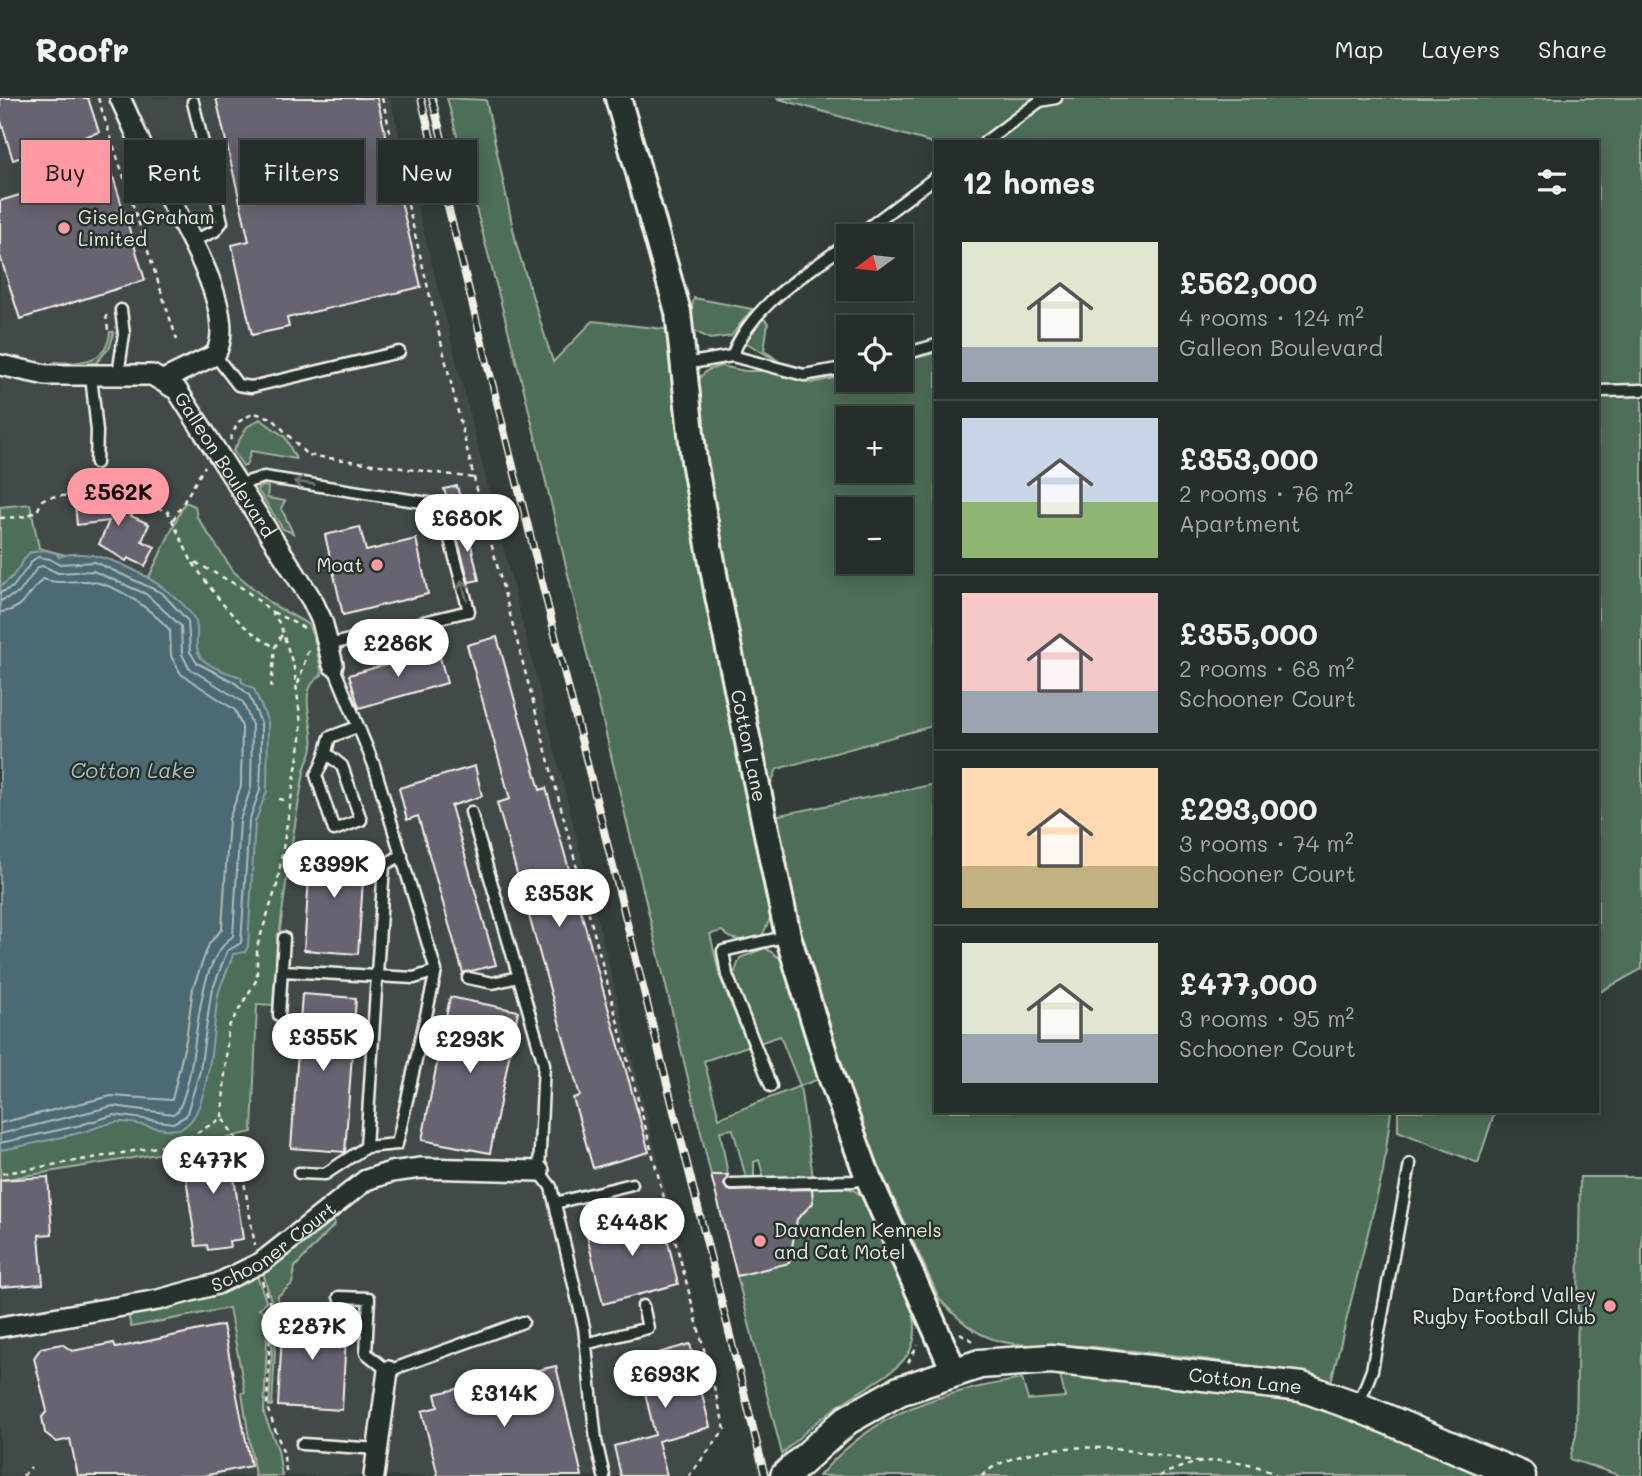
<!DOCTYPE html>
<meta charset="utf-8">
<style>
:root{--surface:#262e2c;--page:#323a38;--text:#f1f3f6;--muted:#a4a8a9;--line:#424a48;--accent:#ff9aa2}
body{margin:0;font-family:Mali,sans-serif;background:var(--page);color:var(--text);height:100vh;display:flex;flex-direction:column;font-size:26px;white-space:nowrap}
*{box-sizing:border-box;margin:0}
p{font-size:23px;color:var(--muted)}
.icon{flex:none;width:38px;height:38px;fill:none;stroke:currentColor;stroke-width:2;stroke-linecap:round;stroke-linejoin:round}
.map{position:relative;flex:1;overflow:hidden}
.drawer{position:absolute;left:934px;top:42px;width:665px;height:973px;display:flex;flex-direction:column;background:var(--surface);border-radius:0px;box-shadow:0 4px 18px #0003,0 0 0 2px var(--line)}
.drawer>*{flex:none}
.guide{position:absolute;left:21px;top:42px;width:665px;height:63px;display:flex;gap:14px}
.needle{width:46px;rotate:255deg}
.buttons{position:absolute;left:836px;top:126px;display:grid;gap:14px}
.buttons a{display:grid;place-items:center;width:77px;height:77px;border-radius:0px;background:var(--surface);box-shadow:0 4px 18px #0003,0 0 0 2px var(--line);font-size:35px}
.price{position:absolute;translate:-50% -60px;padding:0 16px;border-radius:24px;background:#fff;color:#222;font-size:23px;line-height:46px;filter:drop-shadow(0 2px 4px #0008)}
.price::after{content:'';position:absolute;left:50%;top:42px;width:21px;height:16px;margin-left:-10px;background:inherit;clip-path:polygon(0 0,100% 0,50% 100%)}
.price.on{background:var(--accent);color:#111}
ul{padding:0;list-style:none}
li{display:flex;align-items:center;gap:21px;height:175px;padding:0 28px}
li+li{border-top:2px solid var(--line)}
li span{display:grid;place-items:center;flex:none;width:196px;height:140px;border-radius:0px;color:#555}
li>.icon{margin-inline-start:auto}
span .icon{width:84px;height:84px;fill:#fffc;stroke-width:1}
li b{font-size:30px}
h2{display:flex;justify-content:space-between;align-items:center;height:84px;padding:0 28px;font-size:30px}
.chip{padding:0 24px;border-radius:0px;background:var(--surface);box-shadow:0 4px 18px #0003,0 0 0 2px var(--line);font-size:24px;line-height:63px}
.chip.on{background:var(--accent);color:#111}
header{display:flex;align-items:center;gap:42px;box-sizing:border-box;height:98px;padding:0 35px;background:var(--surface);border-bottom:2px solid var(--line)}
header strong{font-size:33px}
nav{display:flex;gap:38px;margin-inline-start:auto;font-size:24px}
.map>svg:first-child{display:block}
.built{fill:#43494a}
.green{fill:#4d6e58;stroke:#a0b0a0;stroke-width:2;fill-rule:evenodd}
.water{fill:#4c6a73;stroke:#8fa0a2;stroke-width:2}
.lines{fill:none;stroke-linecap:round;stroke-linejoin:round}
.shore{stroke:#b1bbb9;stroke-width:2}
.building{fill:#686470;stroke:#f4f1e8;stroke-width:2}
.service-casing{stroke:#f4f1e8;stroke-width:15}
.minor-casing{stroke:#f4f1e8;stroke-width:24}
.tertiary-casing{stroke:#f4f1e8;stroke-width:30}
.secondary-casing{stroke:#f4f1e8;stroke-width:33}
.path{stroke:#f4f1e8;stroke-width:2.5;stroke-dasharray:5 5;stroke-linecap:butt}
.service{stroke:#26332d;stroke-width:10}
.minor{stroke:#26332d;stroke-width:19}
.tertiary{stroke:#26332d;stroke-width:24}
.secondary{stroke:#26332d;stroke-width:28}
.rail-casing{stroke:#f4f1e8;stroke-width:8}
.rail{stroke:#26332d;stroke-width:5;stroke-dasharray:16;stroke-linecap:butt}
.path-bridge{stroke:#f4f1e8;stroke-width:2.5;stroke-dasharray:5 5;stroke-linecap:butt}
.oneway{stroke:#6e766e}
.poi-dot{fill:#ff9aa2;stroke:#26332d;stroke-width:2.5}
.labels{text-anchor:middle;stroke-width:5;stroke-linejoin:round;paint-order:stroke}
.poi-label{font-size:19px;fill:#f4f1e8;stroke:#26332d;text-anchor:start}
.street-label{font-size:19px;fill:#f4f1e8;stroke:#26332d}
.water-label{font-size:21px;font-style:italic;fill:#b1bbb9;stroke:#26332d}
</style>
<header>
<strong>Roofr</strong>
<nav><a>Map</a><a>Layers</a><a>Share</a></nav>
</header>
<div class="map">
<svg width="1642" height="1378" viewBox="0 0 1642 1378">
<rect width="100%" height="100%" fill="#333d3a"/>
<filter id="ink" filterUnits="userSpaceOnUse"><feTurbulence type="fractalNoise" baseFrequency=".0143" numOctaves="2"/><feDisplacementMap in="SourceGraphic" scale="14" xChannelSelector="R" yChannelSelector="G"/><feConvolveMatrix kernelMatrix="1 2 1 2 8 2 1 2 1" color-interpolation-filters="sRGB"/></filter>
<g filter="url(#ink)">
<path class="built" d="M 0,0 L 390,0 L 726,1331 L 690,1378 L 0,1378 Z"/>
<path class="green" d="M 447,0 L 486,2 L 517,149 L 553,264 L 593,223 L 673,232 L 771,819 L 762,838 C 744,842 735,846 722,833 L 710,836 L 720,879 L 748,948 L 704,963 L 719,1020 L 800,988 L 780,938 L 759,945 L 731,875 L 735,874 L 740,860 L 765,850 L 784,863 L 822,980 L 800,988 L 813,1079 L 764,1080 L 759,1062 L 754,1064 L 754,1080 L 746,1080 L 733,1031 L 720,1033 L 728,1077 L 711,1077 L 525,296 Z
M 776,0 L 1642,0 L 1642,871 L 1598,895 L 1598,44 L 936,46 Z
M 694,200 L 752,211 L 731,238 L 710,241 L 693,232 L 691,214 Z
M 763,220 L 768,225 L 764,252 L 781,265 L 745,244 Z
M 110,234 L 114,234 L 110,249 L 96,265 L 55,268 L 55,264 C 80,266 107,265 110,234 Z
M 936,255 L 936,627 L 777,671 L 764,701 L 716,439 L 696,292 L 701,278 L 708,272 L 721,268 L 745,273 L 771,273 L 811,285 L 849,277 L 849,282 L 901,282 L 901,263 ZM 849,320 L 901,320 L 901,373 L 849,373 ZM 849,411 L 901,411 L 901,464 L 849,464 Z
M 260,321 L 285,339 L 296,361 L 251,353 L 246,368 L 243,368 L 233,353 L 247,329 Z
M 263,388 L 268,389 L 267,400 L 285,403 L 281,410 L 293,435 L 283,431 L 257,391 Z
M 185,404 L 195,408 L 197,419 L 234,474 L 273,507 L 308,526 L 315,543 L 322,577 C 294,593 316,624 312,649 C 311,658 305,666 304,674 C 290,752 278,828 273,907 L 257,906 L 252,1034 L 163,1055 L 0,1082 L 0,409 L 30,406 L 39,450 L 149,479 Z
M 936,686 L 936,1013 L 1391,1013 L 1383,1074 L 1331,1284 C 1250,1264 1165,1256 1082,1248 C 1055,1246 1022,1250 996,1242 C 972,1235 957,1219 940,1202 L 844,992 L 800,853 L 774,718 Z
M 1398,1013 L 1495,1013 L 1478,1065 L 1398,1033 Z
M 1580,1079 L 1642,1079 L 1642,1378 L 1621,1378 L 1570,1361 L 1576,1337 Z
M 812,1089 C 873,1089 853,1091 882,1136 C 891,1152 897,1168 904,1185 C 934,1260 899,1268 844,1304 C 821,1319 801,1337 782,1356 L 737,1178 L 789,1165 L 797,1121 L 813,1105 Z
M 332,1120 L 335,1126 L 295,1169 L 292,1186 L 278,1198 L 272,1308 L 269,1308 L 274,1214 L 263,1174 Z
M 257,1178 L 266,1203 L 259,1211 L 268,1216 L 264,1316 L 278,1352 L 282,1378 L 255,1378 L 242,1295 L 245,1294 L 229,1210 L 131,1229 L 128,1216 L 206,1200 Z
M 1059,1272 L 1243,1291 L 1325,1307 L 1481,1378 L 819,1378 C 876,1312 939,1295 1022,1281 L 1028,1302 L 1065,1299 Z"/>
<path class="water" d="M 44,452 L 56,455 L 59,459 C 96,443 174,488 194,520 C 202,532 191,549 202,561 C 212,570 228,575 241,579 L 242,584 L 254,591 L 268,624 L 267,693 L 255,724 L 248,848 L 245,854 L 233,856 C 230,870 221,883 218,897 C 213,926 211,1013 184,1029 C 171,1037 136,1023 120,1024 C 106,1024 93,1032 79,1035 C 53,1041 26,1048 0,1052 L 0,489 L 12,479 L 29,455 Z"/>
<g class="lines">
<path class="shore" d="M 0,495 L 13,489 L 33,462 L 38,459 L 50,461 L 59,466 L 95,464 L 162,495 L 188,523 L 190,554 L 197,565 L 234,584 L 249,597 L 261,625 L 261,664 L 260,692 L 249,723 L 241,845 L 227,853 L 211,896 L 200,973 L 186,1018 L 173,1025 L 114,1017 L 77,1028 L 0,1045
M 0,503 L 19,495 L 38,469 L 43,468 L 58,475 L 93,473 L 146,496 L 181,528 L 182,556 L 189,570 L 243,604 L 252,627 L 251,690 L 240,722 L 233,838 C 189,872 203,963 178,1013 L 173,1016 L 113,1008 L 0,1036
M 0,514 C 24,513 28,494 43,481 C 58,487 71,482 86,483 C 117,485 150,511 170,532 L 171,558 L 181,576 L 235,612 L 242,629 L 241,688 L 229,721 L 222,831 L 209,846 L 193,890 L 186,942 L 172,1002 L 111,998 L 0,1025"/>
</g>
<path class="building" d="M 0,0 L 88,0 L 99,34 L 13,62 L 0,20 Z
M 216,0 L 377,0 L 421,189 L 287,220 L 289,229 L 252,237 L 232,147 L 249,143 Z
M 110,69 L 145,182 L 20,221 L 0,158 L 0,103 Z
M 457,388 L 461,404 L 449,408 L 444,391 Z
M 121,400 L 136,408 L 131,418 L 149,426 L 142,443 L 155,449 L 145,468 L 128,460 L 126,463 L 99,446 L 109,423 L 77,427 L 75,406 Z
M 360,429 L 366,453 L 416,441 L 428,496 L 343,517 L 325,437 Z
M 467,429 L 479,482 L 469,484 L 455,432 Z
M 497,539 L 540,692 L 546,690 L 649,1054 L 593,1070 L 573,1000 L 580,998 L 497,705 L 510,701 L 467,547 Z
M 438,552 L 447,585 L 359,610 L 349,577 Z
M 475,668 L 482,698 L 451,708 L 496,867 L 463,875 L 418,718 L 407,722 L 399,690 Z
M 311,749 L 365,753 L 358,856 L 304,852 Z
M 302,896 L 356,900 L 345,1054 L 291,1050 Z
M 450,899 L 518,913 L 490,1055 L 422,1042 Z
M 229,1045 L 243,1141 L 229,1143 L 230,1149 L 208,1152 L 207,1147 L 196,1148 L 182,1052 Z
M 711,1077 L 728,1077 L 724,1087 L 731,1093 L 812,1091 L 813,1105 L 797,1121 L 789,1165 L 737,1178 Z
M 48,1079 L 52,1136 L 39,1137 L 43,1186 L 0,1189 L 0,1082 Z
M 661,1114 L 678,1186 L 603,1206 L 586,1134 Z
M 283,1215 L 347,1219 L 342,1312 L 278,1308 Z
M 223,1227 L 251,1368 L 203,1378 L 78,1378 L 70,1341 L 57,1344 L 45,1335 L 42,1319 L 47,1313 L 34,1260 L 41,1250 L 62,1246 L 72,1253 L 114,1245 L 116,1250 Z
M 690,1246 L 710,1329 L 658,1343 L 667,1378 L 621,1378 L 614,1348 L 655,1337 L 637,1261 Z
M 556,1268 L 582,1378 L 438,1378 L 422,1313 L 438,1309 L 435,1296 Z"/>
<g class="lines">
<defs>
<path id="service" d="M 985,44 L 1040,3 L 1056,0
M 857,138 L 936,79
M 192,143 L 215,133 L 222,124 L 193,4
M 215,257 L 238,287 L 251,289 L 399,254
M 901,257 L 936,247
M 732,258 C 753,205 805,177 849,144
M 685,266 L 732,258 L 804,277 L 849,269
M 118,277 L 124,236 L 121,212
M 91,278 L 97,333 L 96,365
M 1598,293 L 1642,292
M 237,387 L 264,379 L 441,407 L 469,513 L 328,547
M 333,567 L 374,667 L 436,873 L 397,1046 L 366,1049 L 384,767 L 402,757
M 326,655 L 342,668 L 361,722 L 334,732 L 316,677 C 324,665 326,653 330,639 L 357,629
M 471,714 L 544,966 L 539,1073 L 551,1089 L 584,1229 L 596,1343 L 604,1378
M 283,873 L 414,880 L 436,873
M 468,880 L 493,885 L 518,879
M 279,917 L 284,840
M 771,988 L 727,877 L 723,853 L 788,838
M 299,1075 L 325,1076 L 366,1049
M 731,1086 L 854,1083 L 868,1079
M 555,1105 L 632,1086
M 339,1199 L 369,1200 L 366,1255 L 388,1273 L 523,1224
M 585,1246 L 648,1230 L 643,1208
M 1359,1305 L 1372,1272 L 1410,1066
M 302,1346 L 379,1351"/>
<g id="minor">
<path d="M 120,0 C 130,21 139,43 149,64 C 170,106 242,212 215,257 L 163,282"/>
<path id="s1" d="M 0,267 L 46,277 L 152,277 L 177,292 L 312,502 L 322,523 L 333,567"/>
<path id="s2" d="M 0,1229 L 158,1202 L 217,1186 L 262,1164 L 366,1082 L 391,1074 L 421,1070 L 539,1073"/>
<path d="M 374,1378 L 388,1273"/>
</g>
<g id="tertiary">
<path id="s3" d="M 618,0 L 678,214 L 694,363 L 718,498 L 788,838 L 832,981 L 868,1079 L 954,1273"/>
</g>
<g id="secondary">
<path id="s4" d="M 785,1378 L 847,1322 L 899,1293 L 980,1266 L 1051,1261 L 1302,1289 L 1358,1309 L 1521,1378"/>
</g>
</defs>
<use href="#service" class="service-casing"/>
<use href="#minor" class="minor-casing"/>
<use href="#tertiary" class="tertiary-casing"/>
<use href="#secondary" class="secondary-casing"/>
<path class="path" d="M 98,0 L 177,242
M 382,0 L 474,380 L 725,1331 L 689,1378
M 106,217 L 108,232
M 230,342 L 238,324 L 254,315 L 272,320 L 307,357 L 474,380
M 119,394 L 123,372
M 0,420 L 22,419 L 37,414 L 42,402 L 48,399 L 119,394 L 168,414 L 191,462 L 244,491 L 271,513 L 280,526 L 294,570 L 301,626 L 301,640 L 277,787 L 257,849 L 257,881 L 228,930 L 222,1020 L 180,1045 L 0,1076
M 173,422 L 205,368
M 193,465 C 218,501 235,527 275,549
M 273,514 L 304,530
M 298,586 L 309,549
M 271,590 L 275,549 L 284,533
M 279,701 L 288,703
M 223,1021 L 237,1042 L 255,1148
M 262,1183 L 271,1210 L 267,1309 L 283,1353 L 287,1378
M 960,1235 L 975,1244
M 908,1265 L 918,1247
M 23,1378 L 31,1369
M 982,1378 C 990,1369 1003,1364 1014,1360 C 1076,1339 1138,1354 1200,1364
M 1159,1378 C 1199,1359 1239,1356 1278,1378"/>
<use href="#service" class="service"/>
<use href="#minor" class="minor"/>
<use href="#tertiary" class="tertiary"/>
<use href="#secondary" class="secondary"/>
<defs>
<path id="rail" d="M 421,0 L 765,1378
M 432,0 L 457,102"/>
</defs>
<use href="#rail" class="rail-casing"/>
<use href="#rail" class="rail"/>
<path class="path-bridge" d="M 768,1378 L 774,1370"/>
</g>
<defs><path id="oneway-shaft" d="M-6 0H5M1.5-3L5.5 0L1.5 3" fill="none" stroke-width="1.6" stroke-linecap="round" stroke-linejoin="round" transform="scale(1.75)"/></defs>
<g class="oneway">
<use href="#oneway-shaft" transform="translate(304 385) rotate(-171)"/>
<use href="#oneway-shaft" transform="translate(464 492) rotate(-105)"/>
</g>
</g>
<g class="poi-dot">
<circle cx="64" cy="130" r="7"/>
<circle cx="377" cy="467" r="7"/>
<circle cx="760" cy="1143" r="7"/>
<circle cx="1610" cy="1208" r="7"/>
</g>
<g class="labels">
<g class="poi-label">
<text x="78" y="126">Gisela Graham<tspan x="78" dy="22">Limited</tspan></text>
<text x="363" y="474" text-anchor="end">Moat</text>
<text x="774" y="1139">Davanden Kennels<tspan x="774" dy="22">and Cat Motel</tspan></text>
<text x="1596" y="1204" text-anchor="end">Dartford Valley<tspan x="1596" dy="22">Rugby Football Club</tspan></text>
</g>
<g class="street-label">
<text dy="7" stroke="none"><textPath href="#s1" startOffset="271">Galleon Boulevard</textPath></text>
<text dy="7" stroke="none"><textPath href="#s3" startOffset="662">Cotton Lane</textPath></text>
<text dy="7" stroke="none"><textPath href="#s2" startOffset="289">Schooner Court</textPath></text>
<text dy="7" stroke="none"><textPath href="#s4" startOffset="495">Cotton Lane</textPath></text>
</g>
<g class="water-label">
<text x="133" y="680">Cotton Lake</text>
</g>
</g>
</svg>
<div class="buttons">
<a><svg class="needle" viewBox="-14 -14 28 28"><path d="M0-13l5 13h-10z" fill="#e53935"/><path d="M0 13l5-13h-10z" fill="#a4a8a9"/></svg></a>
<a><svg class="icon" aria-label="locate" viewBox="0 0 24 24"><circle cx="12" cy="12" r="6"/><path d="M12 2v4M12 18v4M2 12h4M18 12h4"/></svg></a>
<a>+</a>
<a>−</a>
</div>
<b class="price on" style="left:118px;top:430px">£562K</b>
<b class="price" style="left:467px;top:456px">£680K</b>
<b class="price" style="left:398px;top:581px">£286K</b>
<b class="price" style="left:334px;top:802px">£399K</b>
<b class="price" style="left:559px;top:831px">£353K</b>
<b class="price" style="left:323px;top:975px">£355K</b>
<b class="price" style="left:470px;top:977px">£293K</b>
<b class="price" style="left:213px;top:1098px">£477K</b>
<b class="price" style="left:632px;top:1160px">£448K</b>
<b class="price" style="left:312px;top:1264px">£287K</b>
<b class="price" style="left:665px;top:1312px">£693K</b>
<b class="price" style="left:504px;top:1331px">£314K</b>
<div class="guide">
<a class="chip on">Buy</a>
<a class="chip">Rent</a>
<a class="chip">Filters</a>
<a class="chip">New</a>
</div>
<section class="drawer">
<h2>12 homes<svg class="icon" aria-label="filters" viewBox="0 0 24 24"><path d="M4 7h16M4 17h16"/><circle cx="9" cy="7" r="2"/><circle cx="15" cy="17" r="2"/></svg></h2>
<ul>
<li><span style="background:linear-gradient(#dfe7d0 75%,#9aa5b1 0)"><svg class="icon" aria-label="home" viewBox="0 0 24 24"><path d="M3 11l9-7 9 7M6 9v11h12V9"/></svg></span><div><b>£562,000</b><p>4 rooms · 124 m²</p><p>Galleon Boulevard</p></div></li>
<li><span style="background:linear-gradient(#c9d6e8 60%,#8fb573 0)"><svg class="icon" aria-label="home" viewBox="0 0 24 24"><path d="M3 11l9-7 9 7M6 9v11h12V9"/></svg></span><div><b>£353,000</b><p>2 rooms · 76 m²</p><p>Apartment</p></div></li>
<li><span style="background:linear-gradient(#f6c9c9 70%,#9aa5b1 0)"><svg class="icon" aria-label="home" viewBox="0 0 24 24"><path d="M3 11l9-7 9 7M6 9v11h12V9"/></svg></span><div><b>£355,000</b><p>2 rooms · 68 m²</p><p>Schooner Court</p></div></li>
<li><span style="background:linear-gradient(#ffd9b3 70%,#c2b280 0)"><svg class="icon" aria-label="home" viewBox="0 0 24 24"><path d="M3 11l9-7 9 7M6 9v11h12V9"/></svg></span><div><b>£293,000</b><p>3 rooms · 74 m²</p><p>Schooner Court</p></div></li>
<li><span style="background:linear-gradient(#dfe7d0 65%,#9aa5b1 0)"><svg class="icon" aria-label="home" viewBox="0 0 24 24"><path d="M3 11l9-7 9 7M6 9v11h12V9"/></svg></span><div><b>£477,000</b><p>3 rooms · 95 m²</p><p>Schooner Court</p></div></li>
</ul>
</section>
</div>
